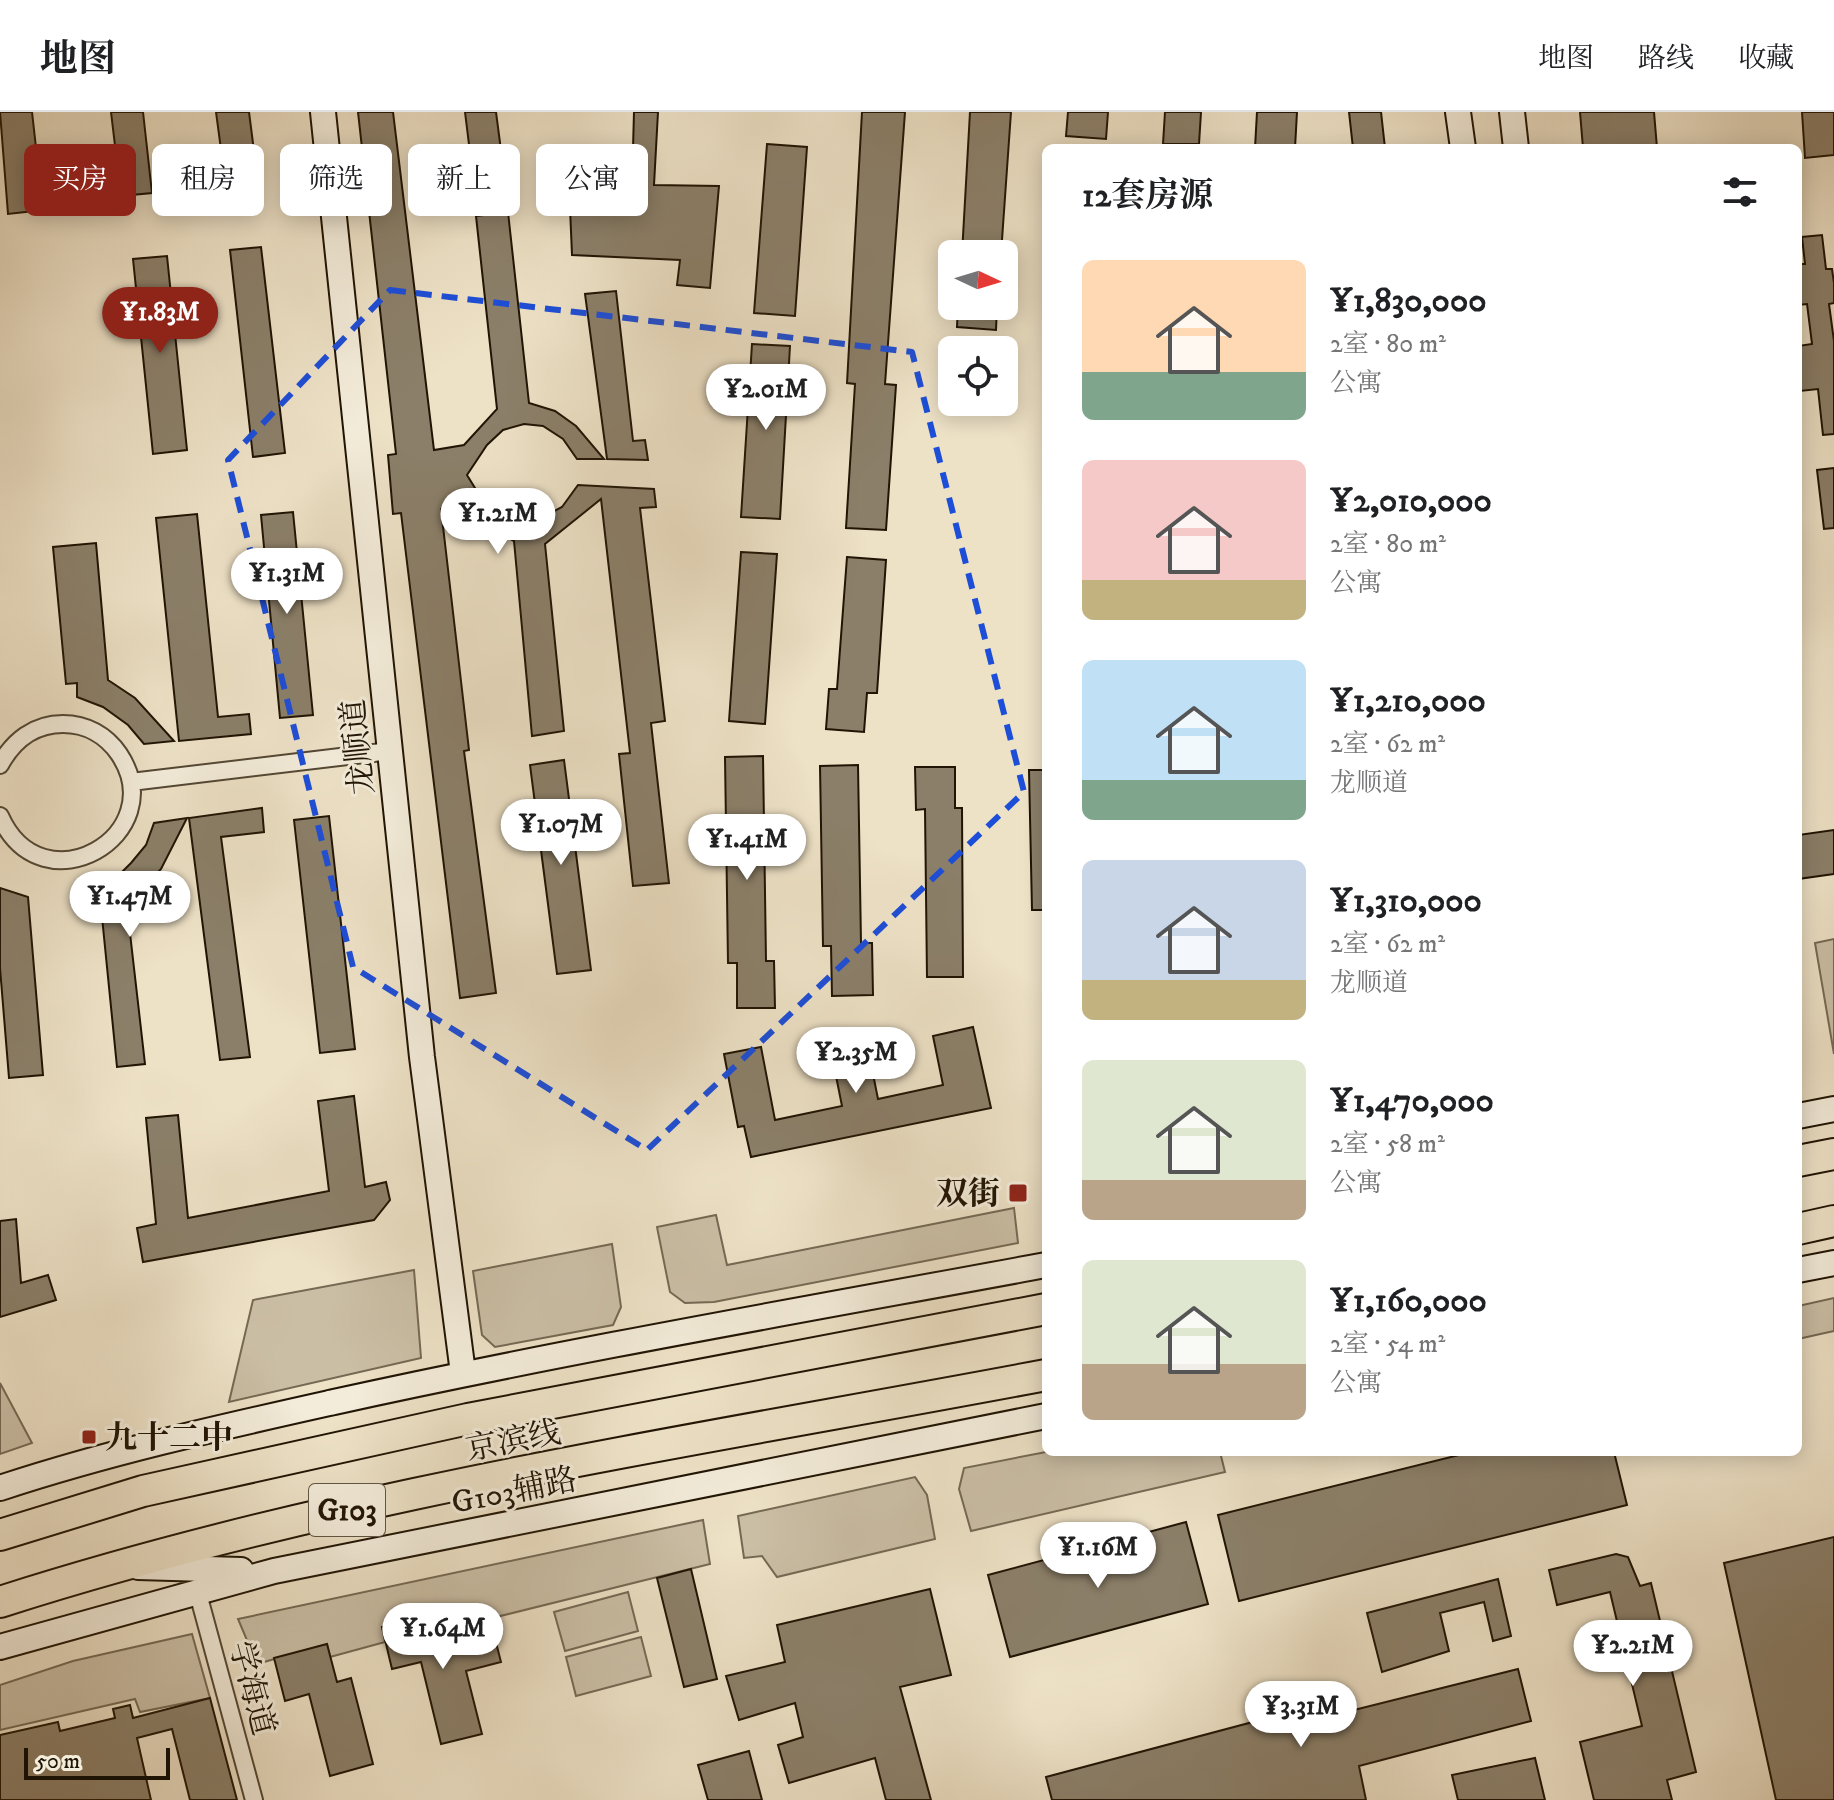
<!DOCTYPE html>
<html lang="zh">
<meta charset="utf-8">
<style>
:root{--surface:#fff;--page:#f6f6f6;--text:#202124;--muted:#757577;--line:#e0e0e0;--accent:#8f2418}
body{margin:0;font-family:"IM FELL DW Pica","Noto Serif SC",serif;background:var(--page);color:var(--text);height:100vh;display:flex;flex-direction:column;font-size:30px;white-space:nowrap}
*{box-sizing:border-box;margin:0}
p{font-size:26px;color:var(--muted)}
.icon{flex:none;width:44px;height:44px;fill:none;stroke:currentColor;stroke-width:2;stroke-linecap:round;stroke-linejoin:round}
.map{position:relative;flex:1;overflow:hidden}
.side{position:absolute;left:1042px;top:32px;width:760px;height:1312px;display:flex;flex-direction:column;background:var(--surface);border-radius:12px;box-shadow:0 4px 20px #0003}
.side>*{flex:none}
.guide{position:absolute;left:24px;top:32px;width:760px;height:72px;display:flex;gap:16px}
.needle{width:52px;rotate:94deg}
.controls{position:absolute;left:938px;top:128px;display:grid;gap:16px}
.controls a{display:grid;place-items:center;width:80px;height:80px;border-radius:12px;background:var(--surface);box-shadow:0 4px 20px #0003;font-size:40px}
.scale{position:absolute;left:24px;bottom:20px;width:146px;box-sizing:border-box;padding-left:8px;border:4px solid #201404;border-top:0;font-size:22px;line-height:28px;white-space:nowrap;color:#201404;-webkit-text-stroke:6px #f3ecda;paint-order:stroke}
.price{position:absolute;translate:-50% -68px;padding:0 18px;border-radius:28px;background:#fff;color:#222;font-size:26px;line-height:52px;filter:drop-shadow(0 2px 4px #0008)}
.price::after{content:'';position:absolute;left:50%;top:48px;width:24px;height:18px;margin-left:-12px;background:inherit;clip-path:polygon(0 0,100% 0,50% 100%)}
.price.selected{background:var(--accent);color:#fff}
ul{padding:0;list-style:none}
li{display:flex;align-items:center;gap:24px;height:200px;padding:0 40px}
li span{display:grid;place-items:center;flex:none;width:224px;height:160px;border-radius:12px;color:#555}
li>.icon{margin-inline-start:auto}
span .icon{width:96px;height:96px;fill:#fffc;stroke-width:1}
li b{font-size:34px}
h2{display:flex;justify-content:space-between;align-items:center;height:96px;padding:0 40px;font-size:34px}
.tag{padding:0 28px;border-radius:12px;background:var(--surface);box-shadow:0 4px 20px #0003;font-size:28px;line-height:72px}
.tag.selected{background:var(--accent);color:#fff}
header{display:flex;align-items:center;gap:48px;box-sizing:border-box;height:112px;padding:0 40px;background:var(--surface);border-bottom:2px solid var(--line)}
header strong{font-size:38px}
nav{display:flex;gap:44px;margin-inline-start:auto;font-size:28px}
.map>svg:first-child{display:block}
.green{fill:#cabea5;stroke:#756954;stroke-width:2}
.building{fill:#8b7f69;stroke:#201404;stroke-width:2}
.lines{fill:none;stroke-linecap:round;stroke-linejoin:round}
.street-casing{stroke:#534734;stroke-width:20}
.secondary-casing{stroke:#201404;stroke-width:28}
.highway-casing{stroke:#201404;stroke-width:34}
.street{stroke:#f3ecda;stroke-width:16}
.secondary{stroke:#f3ecda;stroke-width:24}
.highway{stroke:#ede1c6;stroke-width:30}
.marked{fill:none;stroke:#1d4ed8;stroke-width:6;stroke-dasharray:16 10;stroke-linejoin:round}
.poi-dot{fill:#8f2418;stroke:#f3ecda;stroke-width:3}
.labels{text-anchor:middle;stroke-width:6;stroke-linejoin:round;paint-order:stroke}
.shield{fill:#f3ecda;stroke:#5f5544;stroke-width:2}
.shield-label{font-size:30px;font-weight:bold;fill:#201404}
.street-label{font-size:32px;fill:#201404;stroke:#f3ecda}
.poi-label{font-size:32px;font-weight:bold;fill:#201404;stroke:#f3ecda;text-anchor:end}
</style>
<header>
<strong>地图</strong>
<nav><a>地图</a><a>路线</a><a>收藏</a></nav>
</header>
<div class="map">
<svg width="1834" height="1688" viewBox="0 0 1834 1688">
<rect width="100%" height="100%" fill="#ede1c6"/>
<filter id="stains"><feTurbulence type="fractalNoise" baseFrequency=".0025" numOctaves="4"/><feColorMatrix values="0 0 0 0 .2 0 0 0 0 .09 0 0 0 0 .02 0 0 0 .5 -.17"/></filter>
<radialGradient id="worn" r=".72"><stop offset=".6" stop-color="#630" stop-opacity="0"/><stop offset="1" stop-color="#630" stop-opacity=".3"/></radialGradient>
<path class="green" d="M 1834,827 L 1834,942 L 1815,831 Z
M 1014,1096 L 1018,1131 L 714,1190 L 685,1191 L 670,1180 L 657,1115 L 716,1103 L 727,1153 Z
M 612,1132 L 621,1195 L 613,1213 L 495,1235 L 482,1223 L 473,1159 Z
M 414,1158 L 421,1246 L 229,1290 L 253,1188 Z
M 1834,1186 L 1834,1219 L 1798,1227 L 1798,1194 Z
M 0,1271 L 32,1331 L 0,1342 Z
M 1046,1340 L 1220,1340 L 1225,1360 L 971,1419 L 959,1377 L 964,1356 Z
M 915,1365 L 927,1383 L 935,1427 L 777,1465 L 762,1444 L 744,1446 L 738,1404 Z
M 703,1408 L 710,1452 L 440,1519 L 435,1502 L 382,1515 L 385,1530 L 330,1545 L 327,1532 L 257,1552 L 238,1507 Z
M 628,1480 L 638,1519 L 565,1539 L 554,1500 Z
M 192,1522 L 210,1586 L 140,1600 L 135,1587 L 0,1618 L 0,1573 L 73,1549 Z
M 641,1525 L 651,1564 L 576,1584 L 566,1545 Z"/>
<path class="building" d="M 0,0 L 32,0 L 43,98 L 8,102 Z
M 111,0 L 143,0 L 152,81 L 121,84 Z
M 216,0 L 249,0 L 260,86 L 228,90 Z
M 358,0 L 393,0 L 434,338 L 464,333 L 497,297 L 476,104 L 508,100 L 529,291 L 555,299 L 576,314 L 604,347 L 577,347 L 563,327 L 543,314 L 524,312 L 503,318 L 487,333 L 467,363 L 483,389 L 495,400 L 515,409 L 539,407 L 562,395 L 578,373 L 654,377 L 656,395 L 640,396 L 665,609 L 651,611 L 669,771 L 633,774 L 619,642 L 630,641 L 601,387 L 545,432 L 564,619 L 532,624 L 514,429 L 481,411 L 465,395 L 441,397 L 469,638 L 464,639 L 496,881 L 460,886 L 401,401 L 393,402 L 388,343 L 396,342 Z
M 465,0 L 496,0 L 505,69 L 474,73 Z
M 634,0 L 658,0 L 654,73 L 719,74 L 710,176 L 677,173 L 680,148 L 572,143 L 569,72 L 632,73 Z
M 862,0 L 905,0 L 885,272 L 896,273 L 886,418 L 846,416 L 855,272 L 847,271 Z
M 970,0 L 1011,0 L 1001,142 L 962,142 Z
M 1068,0 L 1108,0 L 1106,27 L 1066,24 Z
M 1165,0 L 1201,0 L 1199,32 L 1163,32 Z
M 1257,0 L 1297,0 L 1295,36 L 1255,36 Z
M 1349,0 L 1381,0 L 1385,36 L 1353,36 Z
M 1580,0 L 1654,0 L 1657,36 L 1583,36 Z
M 1802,0 L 1834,0 L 1834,43 L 1805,46 Z
M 767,32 L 807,35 L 795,204 L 754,201 Z
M 1822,123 L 1826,157 L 1832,157 L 1834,171 L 1834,191 L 1829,192 L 1834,229 L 1834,322 L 1823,323 L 1818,277 L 1800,279 L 1798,258 L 1798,234 L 1812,232 L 1807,192 L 1798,193 L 1798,152 L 1805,152 L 1802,125 Z
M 261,135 L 285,341 L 253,345 L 230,138 Z
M 167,144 L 187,338 L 153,342 L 133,147 Z
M 616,179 L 633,329 L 645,328 L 648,348 L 607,347 L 585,182 Z
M 958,194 L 997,194 L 996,218 L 957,215 Z
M 752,232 L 790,234 L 780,407 L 741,405 Z
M 1834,356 L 1834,416 L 1824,417 L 1817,358 Z
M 293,400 L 313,603 L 280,606 L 261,403 Z
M 197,402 L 218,605 L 249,602 L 251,622 L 179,629 L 156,406 Z
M 96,431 L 108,568 L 135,586 L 174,629 L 144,632 L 128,613 L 103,595 L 77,585 L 77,571 L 66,572 L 53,435 Z
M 741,440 L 777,442 L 765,612 L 729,609 Z
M 847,445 L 886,448 L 877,581 L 867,581 L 864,620 L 826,617 L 829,577 L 837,577 Z
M 763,644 L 766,849 L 774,849 L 775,896 L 737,896 L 737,851 L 728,851 L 725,645 Z
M 564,648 L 591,858 L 557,862 L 530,653 Z
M 858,653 L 861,831 L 872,831 L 873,883 L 832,884 L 831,834 L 823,834 L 820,654 Z
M 915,655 L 955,655 L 955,696 L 962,696 L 963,865 L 927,865 L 925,697 L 916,698 Z
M 1029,658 L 1046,658 L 1046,798 L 1032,798 Z
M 262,696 L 264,720 L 221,725 L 250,945 L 220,948 L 189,706 Z
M 329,704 L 355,937 L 320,941 L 294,708 Z
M 187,706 L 161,757 L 127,795 L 145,952 L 117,955 L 99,775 L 113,769 L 131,751 L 146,733 L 154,711 Z
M 1834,718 L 1834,762 L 1798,767 L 1798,723 Z
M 0,776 L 28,785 L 43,963 L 9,966 L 0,856 Z
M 973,915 L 991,996 L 751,1045 L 744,1014 L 738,1015 L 724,942 L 761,935 L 775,1008 L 842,994 L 828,924 L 864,917 L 878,987 L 943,973 L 933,924 Z
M 354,984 L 365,1075 L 386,1070 L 390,1088 L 374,1108 L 143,1150 L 137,1116 L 156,1112 L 146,1006 L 178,1003 L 188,1106 L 329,1079 L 318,989 Z
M 16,1107 L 21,1171 L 48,1163 L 56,1188 L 0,1205 L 0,1109 Z
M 1471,1340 L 1614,1340 L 1627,1393 L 1239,1489 L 1218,1403 Z
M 1186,1410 L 1208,1492 L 1010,1545 L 988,1463 Z
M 1834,1425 L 1834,1688 L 1776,1688 L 1724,1451 Z
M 1616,1442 L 1628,1445 L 1640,1474 L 1651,1471 L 1696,1660 L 1667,1668 L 1672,1688 L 1594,1688 L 1580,1630 L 1642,1614 L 1610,1480 L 1557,1493 L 1549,1458 Z
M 691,1457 L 717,1567 L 684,1575 L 657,1466 Z
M 1498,1467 L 1511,1524 L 1493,1529 L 1484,1490 L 1440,1501 L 1449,1539 L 1382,1560 L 1367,1501 Z
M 930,1477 L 951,1563 L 900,1575 L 931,1688 L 886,1688 L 875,1646 L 789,1671 L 778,1633 L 803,1625 L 795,1591 L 739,1608 L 726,1564 L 785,1550 L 777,1513 Z
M 436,1502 L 445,1540 L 480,1531 L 477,1519 L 492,1515 L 501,1550 L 466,1559 L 482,1622 L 441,1632 L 421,1550 L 392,1557 L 382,1515 Z
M 327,1532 L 337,1570 L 351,1566 L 373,1652 L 330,1664 L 309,1582 L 285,1589 L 274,1546 Z
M 1518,1557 L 1531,1609 L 1359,1654 L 1366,1688 L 1052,1688 L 1046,1665 L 1343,1586 L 1346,1600 Z
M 210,1586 L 237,1688 L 190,1688 L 172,1617 L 137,1626 L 151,1688 L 0,1688 L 0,1623 L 58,1610 L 60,1619 L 115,1606 L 113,1597 L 130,1593 L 133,1606 Z
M 749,1639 L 762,1688 L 708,1688 L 698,1653 Z
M 1535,1646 L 1545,1688 L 1458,1688 L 1452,1663 Z"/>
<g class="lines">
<defs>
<path id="street" d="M 0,653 C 13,629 34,612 63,612 C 86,612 106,623 119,642 C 173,723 42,799 0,704
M 131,670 L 390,639
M 197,1478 L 254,1688"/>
<path id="secondary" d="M 323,0 L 422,945 L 463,1261
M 1458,0 L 1463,36
M 1512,0 L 1516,36
M 1798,1004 L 1834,997
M 1798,1158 L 1834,1151
M 0,1376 C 109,1340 222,1315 334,1290 C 570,1238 808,1197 1046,1153
M 138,1455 L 241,1458
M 0,1535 L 274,1459 L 1046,1304"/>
<path id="highway" d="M 1798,1049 L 1834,1042
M 1798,1117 L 1834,1109
M 0,1423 L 143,1379 L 468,1307 L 1046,1197
M 0,1490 C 340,1381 696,1329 1046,1263"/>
</defs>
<use href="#street" class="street-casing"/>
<use href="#secondary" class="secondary-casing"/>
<use href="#highway" class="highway-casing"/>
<use href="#street" class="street"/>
<use href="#secondary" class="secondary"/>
<use href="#highway" class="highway"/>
</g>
<path class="marked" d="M 390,178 L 912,240 L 1024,680 L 647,1038 L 353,855 L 228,348 Z"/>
<g class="poi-dot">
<rect x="1008" y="1071" width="20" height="20" rx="4"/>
<rect x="81" y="1317" width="16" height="16" rx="4"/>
</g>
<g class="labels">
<rect class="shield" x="309" y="1372" width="76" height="52" rx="6"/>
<g class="shield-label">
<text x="347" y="1408">G103</text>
</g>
<g class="street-label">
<text transform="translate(357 635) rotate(-96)" y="11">龙顺道</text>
<text transform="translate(513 1328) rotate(-11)" y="11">京滨线</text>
<text transform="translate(514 1378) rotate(-11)" y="11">G103辅路</text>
<text transform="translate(253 1576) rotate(75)" y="11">学海道</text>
</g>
<g class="poi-label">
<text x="1000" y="1092">双街</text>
<text x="105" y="1336" text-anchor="start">九十二中</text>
</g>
</g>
<rect width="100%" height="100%" filter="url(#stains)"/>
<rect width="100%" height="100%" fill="url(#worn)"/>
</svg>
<div class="controls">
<a><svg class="needle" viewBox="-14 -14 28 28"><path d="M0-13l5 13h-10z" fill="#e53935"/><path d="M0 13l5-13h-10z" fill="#757577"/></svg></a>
<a><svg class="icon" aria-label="locate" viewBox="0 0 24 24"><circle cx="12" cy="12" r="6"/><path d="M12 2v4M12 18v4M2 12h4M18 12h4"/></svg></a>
</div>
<div class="scale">50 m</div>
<b class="price selected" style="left:160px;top:243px">¥1.83M</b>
<b class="price" style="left:766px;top:320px">¥2.01M</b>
<b class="price" style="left:498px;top:444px">¥1.21M</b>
<b class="price" style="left:287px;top:504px">¥1.31M</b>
<b class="price" style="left:561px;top:755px">¥1.07M</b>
<b class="price" style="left:747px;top:770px">¥1.41M</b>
<b class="price" style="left:130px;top:827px">¥1.47M</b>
<b class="price" style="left:856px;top:983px">¥2.35M</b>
<b class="price" style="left:1098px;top:1478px">¥1.16M</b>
<b class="price" style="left:443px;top:1559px">¥1.64M</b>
<b class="price" style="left:1633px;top:1576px">¥2.21M</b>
<b class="price" style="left:1301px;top:1637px">¥3.31M</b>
<div class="guide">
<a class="tag selected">买房</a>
<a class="tag">租房</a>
<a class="tag">筛选</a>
<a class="tag">新上</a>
<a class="tag">公寓</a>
</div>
<section class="side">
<h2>12套房源<svg class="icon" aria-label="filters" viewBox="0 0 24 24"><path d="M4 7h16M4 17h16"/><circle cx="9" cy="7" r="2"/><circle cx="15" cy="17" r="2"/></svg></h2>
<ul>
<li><span style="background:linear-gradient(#ffd9b3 70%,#7fa58c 0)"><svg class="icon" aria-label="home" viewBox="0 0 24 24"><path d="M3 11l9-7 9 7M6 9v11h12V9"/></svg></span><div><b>¥1,830,000</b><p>2室 · 80 m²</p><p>公寓</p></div></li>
<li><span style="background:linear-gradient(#f6c9c9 75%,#c2b280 0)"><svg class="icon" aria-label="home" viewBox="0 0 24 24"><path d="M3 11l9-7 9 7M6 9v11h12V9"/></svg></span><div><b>¥2,010,000</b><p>2室 · 80 m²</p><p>公寓</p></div></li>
<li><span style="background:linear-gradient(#bfe0f5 75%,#7fa58c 0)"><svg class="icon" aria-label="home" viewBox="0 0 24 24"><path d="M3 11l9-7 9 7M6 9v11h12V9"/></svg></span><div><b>¥1,210,000</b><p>2室 · 62 m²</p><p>龙顺道</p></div></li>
<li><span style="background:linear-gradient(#c9d6e8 75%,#c2b280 0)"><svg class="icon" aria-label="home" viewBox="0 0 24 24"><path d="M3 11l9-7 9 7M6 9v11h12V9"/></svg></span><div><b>¥1,310,000</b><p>2室 · 62 m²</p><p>龙顺道</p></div></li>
<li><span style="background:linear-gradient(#dfe7d0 75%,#b9a48a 0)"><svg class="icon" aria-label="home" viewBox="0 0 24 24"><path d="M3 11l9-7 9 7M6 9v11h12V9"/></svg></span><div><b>¥1,470,000</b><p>2室 · 58 m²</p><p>公寓</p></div></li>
<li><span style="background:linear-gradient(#dfe7d0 65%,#b9a48a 0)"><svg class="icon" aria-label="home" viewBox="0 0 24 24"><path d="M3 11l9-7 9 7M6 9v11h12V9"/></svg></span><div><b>¥1,160,000</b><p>2室 · 54 m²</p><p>公寓</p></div></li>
</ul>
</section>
</div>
